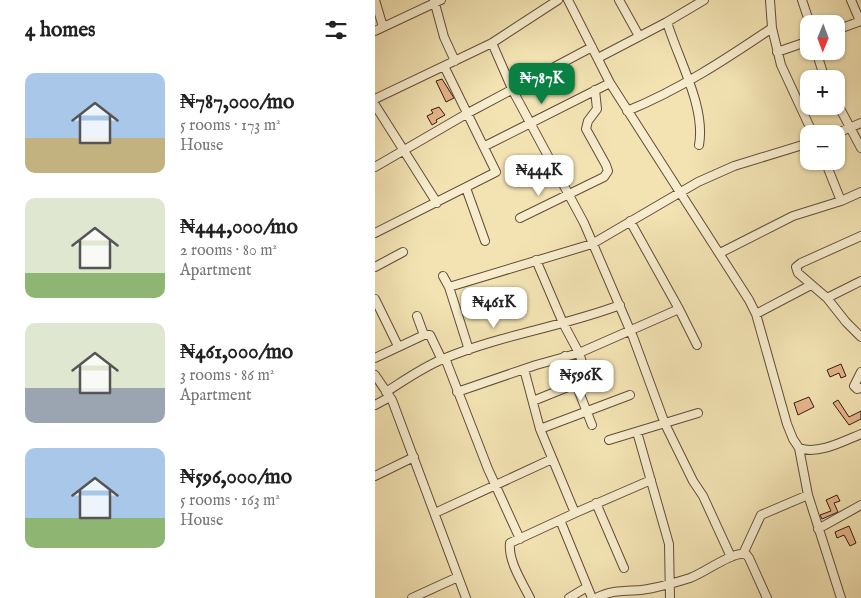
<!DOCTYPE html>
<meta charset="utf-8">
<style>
:root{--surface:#fff;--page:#f2f2f2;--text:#222;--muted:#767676;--accent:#0b8043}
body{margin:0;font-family:"IM FELL English",serif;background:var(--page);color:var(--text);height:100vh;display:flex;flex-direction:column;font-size:19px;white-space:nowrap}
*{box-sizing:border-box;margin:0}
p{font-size:16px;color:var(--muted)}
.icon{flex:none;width:28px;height:28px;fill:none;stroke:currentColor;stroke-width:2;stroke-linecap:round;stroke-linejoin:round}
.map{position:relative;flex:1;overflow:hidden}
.drawer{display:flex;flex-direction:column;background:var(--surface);width:375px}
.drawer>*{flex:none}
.needle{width:32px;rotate:181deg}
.controls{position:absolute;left:425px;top:15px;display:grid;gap:10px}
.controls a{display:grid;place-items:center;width:45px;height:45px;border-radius:10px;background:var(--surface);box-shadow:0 1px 4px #0004;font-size:25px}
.price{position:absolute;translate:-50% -42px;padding:0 11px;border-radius:10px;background:#fff;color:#222;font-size:16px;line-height:32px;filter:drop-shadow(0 1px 2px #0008)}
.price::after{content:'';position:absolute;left:50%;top:30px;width:15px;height:11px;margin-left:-8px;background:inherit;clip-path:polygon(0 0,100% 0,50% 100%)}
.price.selected{background:var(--accent);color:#fff}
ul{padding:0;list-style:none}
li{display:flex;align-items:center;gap:15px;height:125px;padding:0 25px}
li span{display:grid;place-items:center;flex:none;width:140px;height:100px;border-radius:10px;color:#555}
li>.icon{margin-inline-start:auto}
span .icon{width:60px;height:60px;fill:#fffc;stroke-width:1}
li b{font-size:21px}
h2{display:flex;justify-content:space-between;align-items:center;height:60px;padding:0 25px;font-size:21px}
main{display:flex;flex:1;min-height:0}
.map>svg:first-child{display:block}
.building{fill:#e7b58c;stroke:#31190e}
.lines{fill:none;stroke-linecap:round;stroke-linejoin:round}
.minor-casing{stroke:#624c37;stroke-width:10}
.minor{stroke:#f7edce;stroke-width:8}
</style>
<main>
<section class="drawer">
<h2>4 homes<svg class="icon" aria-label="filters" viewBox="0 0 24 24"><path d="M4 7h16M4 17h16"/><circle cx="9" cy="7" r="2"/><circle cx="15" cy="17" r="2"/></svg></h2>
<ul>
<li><span style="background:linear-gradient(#a9c7e8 65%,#c2b280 0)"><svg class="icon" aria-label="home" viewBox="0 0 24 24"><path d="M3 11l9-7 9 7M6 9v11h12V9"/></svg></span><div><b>₦787,000/mo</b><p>5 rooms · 173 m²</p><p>House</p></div></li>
<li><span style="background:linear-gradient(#dfe7d0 75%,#8fb573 0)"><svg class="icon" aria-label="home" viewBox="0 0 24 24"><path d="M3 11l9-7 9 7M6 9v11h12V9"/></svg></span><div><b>₦444,000/mo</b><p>2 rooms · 80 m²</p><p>Apartment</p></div></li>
<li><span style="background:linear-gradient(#dfe7d0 65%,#9aa5b1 0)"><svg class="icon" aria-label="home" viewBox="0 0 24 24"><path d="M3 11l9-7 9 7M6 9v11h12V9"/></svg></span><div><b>₦461,000/mo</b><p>3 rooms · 86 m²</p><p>Apartment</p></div></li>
<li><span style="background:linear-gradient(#a9c7e8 70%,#8fb573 0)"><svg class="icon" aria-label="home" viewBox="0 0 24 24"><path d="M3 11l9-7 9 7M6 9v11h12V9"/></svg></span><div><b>₦596,000/mo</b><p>5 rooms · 163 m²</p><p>House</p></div></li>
</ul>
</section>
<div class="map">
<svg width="486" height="598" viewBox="0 0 486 598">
<rect width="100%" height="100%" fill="#f3e3b3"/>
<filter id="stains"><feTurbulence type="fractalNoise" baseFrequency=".004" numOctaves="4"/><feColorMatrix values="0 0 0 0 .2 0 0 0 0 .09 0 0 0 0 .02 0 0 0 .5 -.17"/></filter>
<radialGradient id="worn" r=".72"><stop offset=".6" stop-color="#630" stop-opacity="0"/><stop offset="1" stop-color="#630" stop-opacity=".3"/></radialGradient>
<path class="building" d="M 67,79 L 79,98 L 71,102 L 61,81 Z
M 64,107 L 70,115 L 61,120 L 62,122 L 57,125 L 52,116 L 58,113 L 56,110 Z
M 466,364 L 471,376 L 466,378 L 464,373 L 455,377 L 452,370 Z
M 434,397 L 439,407 L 423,415 L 419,403 Z
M 463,400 L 474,417 L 486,411 L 486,419 L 474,425 L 458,403 Z
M 462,495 L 465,501 L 459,503 L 463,512 L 447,519 L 445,515 L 456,511 L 451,500 Z
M 474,526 L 481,543 L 475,546 L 469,535 L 462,538 L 460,532 Z"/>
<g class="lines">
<defs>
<path id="minor" d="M 0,0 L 8,27
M 59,0 L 69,37 L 80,61
M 193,0 L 235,83 L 374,300 L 381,314 L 412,424 L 418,439 L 424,448 L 433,495 L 466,598
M 244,0 L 264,36
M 395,0 L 397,28 L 406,65 L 438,134
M 427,0 L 435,24
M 476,0 L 485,21
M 292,22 C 303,59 331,107 324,145
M 461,30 L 486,21
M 0,31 L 66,0
M 117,43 L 138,91 L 209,223 L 258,337 L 290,424 L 318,481 L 328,496 L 356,557
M 441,51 L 450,79
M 402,52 L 434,41
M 223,58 L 292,22 L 329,0
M 0,99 L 117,43 L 183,0
M 461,101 L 486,148
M 0,105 L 62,203
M 252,111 C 304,90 351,59 397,28
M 460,134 L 486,123
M 110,146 L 235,83
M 450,161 L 466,201
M 0,167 L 93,113 L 217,47
M 91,188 L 110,241
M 145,218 L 229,177 L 233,171 L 231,165 L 211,129 L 213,121 L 222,109 L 220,90
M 255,221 L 304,309 L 322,345
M 0,233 L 121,172 L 69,66
M 486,236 L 426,263 L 421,267 L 423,273 L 452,298 L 471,322 L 486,337
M 345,253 L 418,216 L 466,201 L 486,192
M 161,260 L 188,323 L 204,353 L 212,377
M 0,267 L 28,252
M 68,276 L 74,287 L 94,350
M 74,287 L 217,244 L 323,182 L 359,166 L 434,143
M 452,298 L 486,281
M 0,299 L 23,346
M 381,314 L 436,285
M 42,316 L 49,335
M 190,356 L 217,425
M 0,358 L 49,335 L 55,335 L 67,360
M 70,358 L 113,469 L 145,539
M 149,369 L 165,429 L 200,513
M 486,372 L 479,386 L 482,389 L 486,388
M 0,375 L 17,400 L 91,598
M 11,392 C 30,380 48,367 68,359 C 125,335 187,327 245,305
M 82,392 L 161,365 L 204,353 L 304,309
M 158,401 L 200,384
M 0,405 L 15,397
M 165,429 L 255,395
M 262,432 L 294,544 L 295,598
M 234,440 L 323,413
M 424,448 C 443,455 469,441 486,434
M 0,476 L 39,457
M 221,503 L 249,568
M 60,513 L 177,459
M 185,520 L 217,598
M 443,529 L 486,505
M 368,554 L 386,515 L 433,495
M 37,598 L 83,577
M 155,598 C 147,582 133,561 135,543 L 200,513 L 276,480
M 194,598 L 212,587
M 221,598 C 236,590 250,591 266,590 C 283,588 299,583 315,578 C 331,572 356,552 371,554 L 374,558 L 392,598"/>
</defs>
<use href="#minor" class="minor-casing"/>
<use href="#minor" class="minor"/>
</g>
<rect width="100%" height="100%" filter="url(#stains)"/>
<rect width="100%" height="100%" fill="url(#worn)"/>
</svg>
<div class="controls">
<a><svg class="needle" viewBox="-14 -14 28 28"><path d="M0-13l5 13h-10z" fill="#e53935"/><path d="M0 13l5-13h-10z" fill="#767676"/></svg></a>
<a>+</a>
<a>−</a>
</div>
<b class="price selected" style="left:167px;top:105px">₦787K</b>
<b class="price" style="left:164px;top:197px">₦444K</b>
<b class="price" style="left:119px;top:329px">₦461K</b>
<b class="price" style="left:206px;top:402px">₦596K</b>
</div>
</main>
